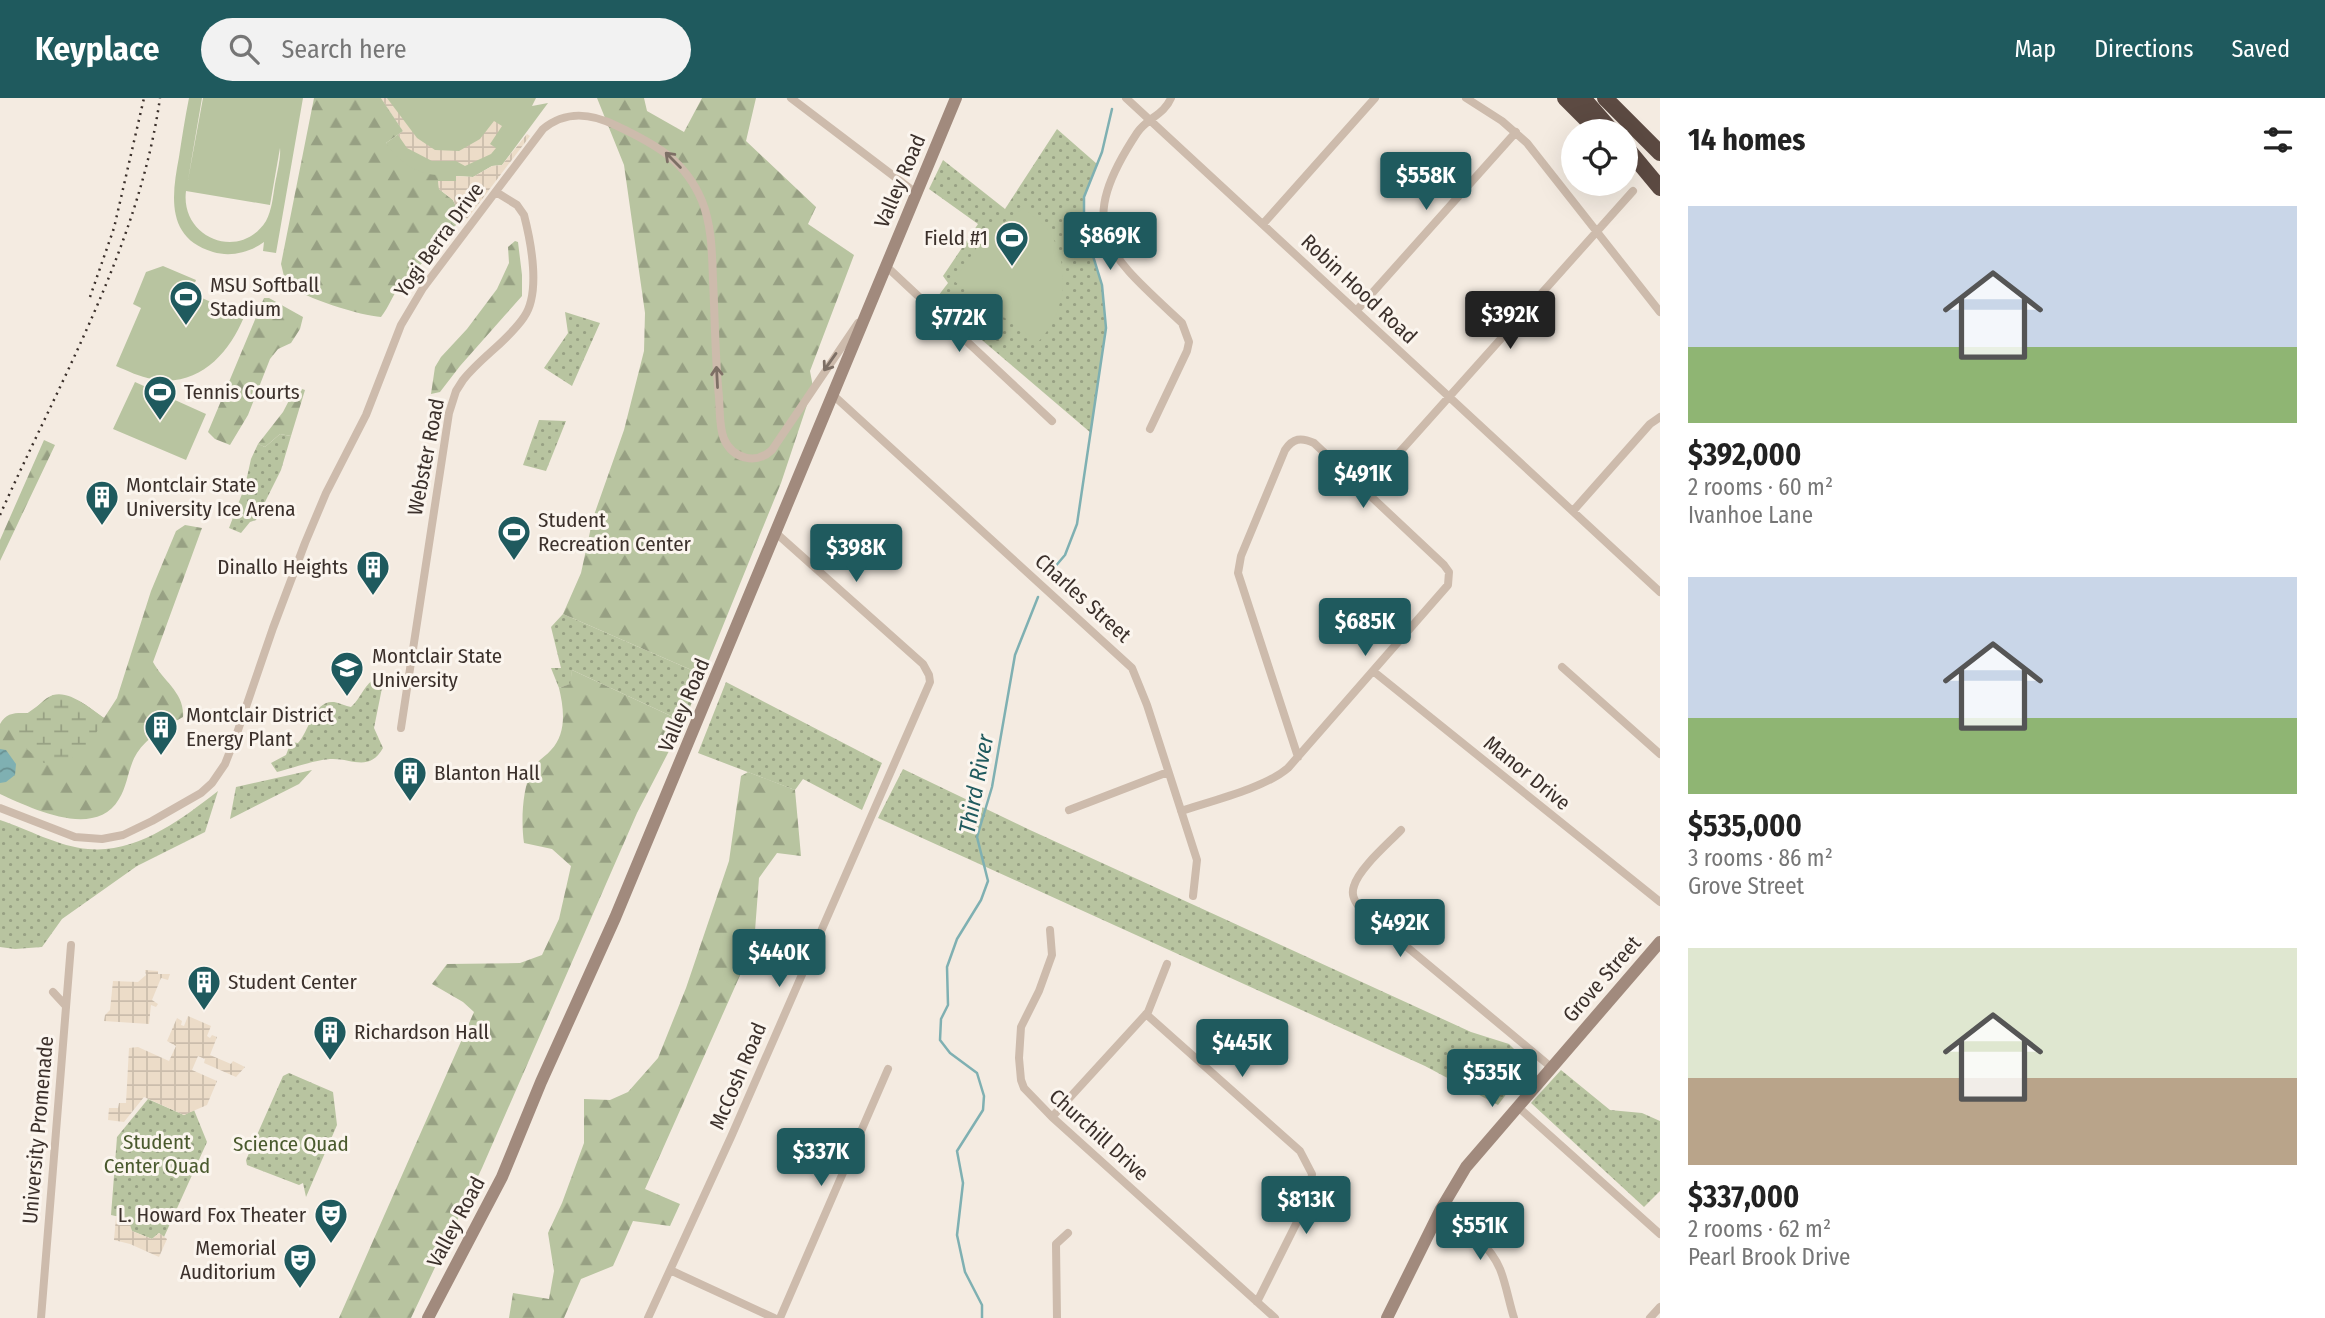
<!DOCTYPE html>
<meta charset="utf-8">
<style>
:root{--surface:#fff;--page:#f2f2f2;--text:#222;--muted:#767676;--accent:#1f5a5e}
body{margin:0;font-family:"Fira Sans Condensed",sans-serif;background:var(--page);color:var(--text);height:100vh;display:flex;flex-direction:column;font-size:26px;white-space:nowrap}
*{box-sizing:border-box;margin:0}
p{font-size:23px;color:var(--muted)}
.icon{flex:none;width:38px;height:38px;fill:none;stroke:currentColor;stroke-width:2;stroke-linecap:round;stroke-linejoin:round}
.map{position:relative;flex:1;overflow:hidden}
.side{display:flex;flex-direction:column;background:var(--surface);width:665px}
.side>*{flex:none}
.controls{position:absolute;left:1561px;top:21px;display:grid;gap:14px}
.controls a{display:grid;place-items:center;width:77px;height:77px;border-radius:50%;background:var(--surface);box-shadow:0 7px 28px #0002;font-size:35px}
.price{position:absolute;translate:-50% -60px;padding:0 16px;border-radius:7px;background:var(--accent);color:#fff;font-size:23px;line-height:46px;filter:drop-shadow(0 2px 4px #0008)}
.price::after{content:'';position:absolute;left:50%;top:42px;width:21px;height:16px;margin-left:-10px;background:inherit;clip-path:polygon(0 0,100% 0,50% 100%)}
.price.active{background:#222;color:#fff}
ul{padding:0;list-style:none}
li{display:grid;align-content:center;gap:14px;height:371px;padding:0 28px}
li span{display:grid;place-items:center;height:217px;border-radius:0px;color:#555}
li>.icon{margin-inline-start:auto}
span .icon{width:126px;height:126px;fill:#fffc;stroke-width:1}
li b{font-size:30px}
h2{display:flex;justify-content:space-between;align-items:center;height:84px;padding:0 28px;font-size:30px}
header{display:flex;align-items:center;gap:42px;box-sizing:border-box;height:98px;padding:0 35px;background:var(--accent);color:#fff}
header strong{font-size:33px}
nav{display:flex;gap:38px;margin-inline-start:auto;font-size:24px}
.search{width:490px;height:63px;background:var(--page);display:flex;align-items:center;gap:18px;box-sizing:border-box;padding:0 24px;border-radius:38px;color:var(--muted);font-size:26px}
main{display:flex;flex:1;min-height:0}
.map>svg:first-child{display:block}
.grass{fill:url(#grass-dots)}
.forest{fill:url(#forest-firs)}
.wetland{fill:url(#wetland-marsh)}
.garden{fill:#b8c4a0;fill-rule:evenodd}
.plaza{fill:url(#plaza-grid)}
.water{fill:url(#water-waves)}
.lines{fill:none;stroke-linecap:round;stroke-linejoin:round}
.stream{stroke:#7fb0b2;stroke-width:2.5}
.street{stroke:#cdbbac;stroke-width:8}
.secondary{stroke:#a18a7d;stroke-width:12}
.highway{stroke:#5c4a42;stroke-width:16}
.rail{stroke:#3b302b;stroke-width:2.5;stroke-dasharray:2 5;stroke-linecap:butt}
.oneway{stroke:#7d6f65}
.labels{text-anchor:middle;stroke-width:6;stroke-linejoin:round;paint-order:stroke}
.street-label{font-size:21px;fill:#3b302b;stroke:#fbf5ee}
.poi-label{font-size:21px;fill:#3b302b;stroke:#fbf5ee;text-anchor:start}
.park-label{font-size:21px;fill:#4a5a2e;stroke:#fbf5ee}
.water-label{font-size:23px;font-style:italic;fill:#1f5a5e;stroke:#fbf5ee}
</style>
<header>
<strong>Keyplace</strong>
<div class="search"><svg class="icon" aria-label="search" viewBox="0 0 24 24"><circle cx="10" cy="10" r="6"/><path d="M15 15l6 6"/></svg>Search here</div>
<nav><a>Map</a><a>Directions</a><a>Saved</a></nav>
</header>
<main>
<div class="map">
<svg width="1660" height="1220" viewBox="0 0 1660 1220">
<defs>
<pattern id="grass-dots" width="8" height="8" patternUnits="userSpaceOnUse" patternTransform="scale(1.75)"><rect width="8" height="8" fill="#b8c4a0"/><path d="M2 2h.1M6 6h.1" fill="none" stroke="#97a083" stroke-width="1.8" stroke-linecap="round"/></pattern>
<pattern id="forest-firs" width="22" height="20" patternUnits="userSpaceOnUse" patternTransform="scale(1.75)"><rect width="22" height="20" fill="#b8c4a0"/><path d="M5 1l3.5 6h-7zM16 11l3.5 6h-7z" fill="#97a083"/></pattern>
<pattern id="wetland-marsh" width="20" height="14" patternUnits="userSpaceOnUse" patternTransform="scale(1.75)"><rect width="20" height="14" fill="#b8c4a0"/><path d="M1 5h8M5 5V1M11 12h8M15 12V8" fill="none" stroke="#97a083"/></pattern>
<pattern id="plaza-grid" width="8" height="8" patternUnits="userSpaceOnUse" patternTransform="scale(1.75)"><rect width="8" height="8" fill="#ecdcc8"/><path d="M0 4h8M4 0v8" fill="none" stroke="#cbbdac"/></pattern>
<pattern id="water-waves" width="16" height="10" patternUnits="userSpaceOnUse" patternTransform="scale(1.75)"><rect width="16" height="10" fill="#7fb0b2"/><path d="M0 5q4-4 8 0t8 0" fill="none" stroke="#699091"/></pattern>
</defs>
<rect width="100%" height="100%" fill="#f4ebe1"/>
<path class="grass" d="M 1057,31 L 1097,66 L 1084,99 L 1084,129 L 1102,187 L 1106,230 L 1091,335 L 935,202 L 948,185 L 943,178 L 978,126 L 929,91 L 943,62 L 1005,111 Z
M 565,214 L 600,225 L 572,288 L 544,270 L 568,235 Z
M 539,322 L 566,323 L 546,373 L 523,367 Z
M 280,336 L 291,338 L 281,372 L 256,422 L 250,424 L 241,435 L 229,430 L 245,388 L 251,361 L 258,346 L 265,349 Z
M 563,516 L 703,577 L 684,624 L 572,572 L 571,586 L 559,590 L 551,570 L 561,570 L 551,529 Z
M 376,580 L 383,585 L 374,630 L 383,650 C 369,674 353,661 333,661 C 317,661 293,670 277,674 L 271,665 L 286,657 L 291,644 L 298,645 C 309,634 313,602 334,604 C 339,605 346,608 351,609 C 361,600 365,585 376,580 Z
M 726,584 L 882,665 L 862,712 L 803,681 L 795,692 L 698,655 Z
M 903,671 L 1030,732 L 1471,934 L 1509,946 L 1529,966 L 1498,1007 L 1425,968 L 878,720 Z
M 312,672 L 299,686 L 230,721 L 236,689 Z
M 218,693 L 205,734 L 137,768 L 62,821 L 42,849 L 15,851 L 0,849 L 0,722 C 27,731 60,749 88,751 C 136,756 182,721 218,693 Z
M 1561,972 L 1610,1012 L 1642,1015 L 1660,1023 L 1660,1093 L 1644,1109 L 1531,1005 Z
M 289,975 L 333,994 L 337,1027 L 306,1099 L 303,1085 L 299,1087 L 247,1067 L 246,1062 L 283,978 Z
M 148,1001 L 184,1017 L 194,1012 L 207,1044 L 164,1139 L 159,1135 L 152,1141 L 132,1133 L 124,1120 L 111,1117 L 117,1039 Z"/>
<path class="forest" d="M 314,0 L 381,0 L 403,33 L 386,45 L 438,77 L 439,91 L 453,102 L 460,117 C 451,147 420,163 401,186 C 393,196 389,209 381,219 C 362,218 303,200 289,187 C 284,182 283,173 281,166 Z
M 597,0 L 644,0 L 647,13 L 684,34 L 702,0 L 756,0 L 746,43 L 816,109 L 808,126 L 854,157 L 810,273 L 813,289 L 781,385 L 703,577 L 563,516 L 581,475 L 593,420 L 624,332 L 644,253 L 645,215 L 624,67 Z
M 515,143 L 518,144 L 522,177 L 522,198 L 460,268 L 440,294 L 431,296 L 435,269 L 441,259 L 467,231 L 497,191 L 509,165 L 508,149 Z
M 264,200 L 269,200 L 303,219 L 300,231 L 291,245 L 278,251 L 270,261 L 248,317 L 230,347 L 215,341 L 208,334 Z
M 296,289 L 305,292 L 291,338 L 280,336 L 265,349 L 258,346 L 283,314 Z
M 44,342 L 55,347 L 0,463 L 0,442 Z
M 185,427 L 202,430 L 153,564 C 163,583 185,595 183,619 C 167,628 147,639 137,655 C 128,669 128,687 119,701 C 95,742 31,710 0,696 L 0,626 C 7,613 17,615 31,615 C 37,609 44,600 53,597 C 70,592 91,611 104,620 L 117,600 L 151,493 L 176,433 Z
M 572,572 L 684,624 L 637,715 L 482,1070 L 411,1220 L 339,1220 L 474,914 L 463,904 L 432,886 L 447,866 L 520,865 L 542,857 L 559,821 L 571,768 L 552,751 L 524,745 C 521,724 522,692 532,671 C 536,664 546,658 551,652 C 567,635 564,611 559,590 L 570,586 Z
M 748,674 L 795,692 L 801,758 L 777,755 L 759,780 L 754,846 L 645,1091 L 680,1106 L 670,1128 L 633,1123 L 613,1168 L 581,1181 L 564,1220 L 509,1220 L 513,1195 L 549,1201 L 554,1173 L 548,1135 L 562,1105 L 584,1045 L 584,1001 L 610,1002 L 628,994 L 658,960 L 686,890 L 729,763 L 741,678 Z"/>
<path class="wetland" d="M 53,597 C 73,596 89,609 104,620 L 92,643 L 69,663 L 44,665 L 18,644 L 15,624 Z"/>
<path class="garden" d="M 189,0 L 202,0 L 188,82 L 203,0 L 303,0 L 276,155 L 263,153 L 264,144 C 249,155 230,159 213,154 C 165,140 172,96 179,59 C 182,39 185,20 189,0 ZM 280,50 C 281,59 277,75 275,86 C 273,98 272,112 266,123 C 240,164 180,140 186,93 L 270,107 Z
M 381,0 L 536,0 L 532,8 L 548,5 L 502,67 L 492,68 L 473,79 L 457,78 L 456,83 L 438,83 L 438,77 C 416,77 398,62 386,45 L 403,33 Z
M 1024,110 C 1031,118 1041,123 1048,132 C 1072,166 1066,216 1038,244 L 954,183 L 992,127 L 1000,127 Z
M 163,168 L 196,182 L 191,195 L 244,219 C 228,257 198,290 152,281 C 140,279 128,273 116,268 L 141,210 L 133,206 L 146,174 Z
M 135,284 L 206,316 L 186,362 L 113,331 Z"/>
<path class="plaza" d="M 381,0 L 387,0 L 417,40 L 435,52 L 459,53 L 480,41 L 494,23 L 502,28 L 490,46 L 496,50 L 491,56 L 465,68 L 456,63 L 432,63 L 407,50 L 398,37 L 403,33 Z
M 527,36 L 530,38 L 467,121 L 460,117 L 453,102 L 439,91 L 438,83 L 456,83 L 456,78 L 473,79 L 492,68 L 502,67 Z
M 145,872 L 158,873 L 158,876 L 170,876 L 168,882 L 161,880 L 152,902 L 158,906 L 156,909 L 151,907 L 149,926 L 104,923 L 105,917 L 110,912 L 113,883 L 138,884 L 146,877 Z
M 188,918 L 211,928 L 207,938 L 210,940 L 212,937 L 217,939 L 210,957 L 231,966 L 233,963 L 245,969 L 236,979 L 204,965 L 205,961 L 198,958 L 192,972 L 217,983 L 207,1007 L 184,1017 L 144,999 L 124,1024 L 108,1022 L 109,1010 L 118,1010 L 119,1005 L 126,1005 L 129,950 L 138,949 L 169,963 L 176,948 L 167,943 L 177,920 L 182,923 L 181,927 L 184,928 Z
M 116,1119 L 128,1120 L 132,1133 L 152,1141 L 159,1135 L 167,1141 L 159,1159 L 130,1146 L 114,1142 Z"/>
<path class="water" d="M 0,651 L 6,652 L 16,666 L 15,677 L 6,684 L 0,685 Z"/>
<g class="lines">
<path class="stream" d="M 1048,477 L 1065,457 L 1077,426 L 1106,230 L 1102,187 L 1084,129 L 1084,99 L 1102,54 L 1112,11
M 982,1220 L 982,1207 L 965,1174 L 957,1137 L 963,1085 L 957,1053 L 983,1012 L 984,998 L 977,975 L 950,955 L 940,942 L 941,921 L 948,907 L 947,869 L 957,841 L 981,802 L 988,783 L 977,739 L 992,689 L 1015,557 L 1038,499"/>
<path class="street" d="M 791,0 L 916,95
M 1126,0 L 1660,494
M 1466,0 L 1502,23 L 1527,45 L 1660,214
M 1263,126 L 1375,0
M 886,168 L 1052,323
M 1357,212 L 1516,34
M 833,297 L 1132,570 L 1147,607 L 1197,762 L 1193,798
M 1150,331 L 1187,253 L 1189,244 L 1182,225 C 1107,155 1073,132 1137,35 C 1147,20 1164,17 1171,0
M 1364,394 L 1633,93
M 1573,413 L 1650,326 L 1660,319
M 1562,569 L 1660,656
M 1373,573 L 1660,804
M 401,630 L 449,315 L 456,293 L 463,282 C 481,259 508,243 524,219 C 541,195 531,144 524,117 L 517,107 L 496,94
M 0,710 L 75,739 L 102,741 L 123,737 L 152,723 L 201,695 L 212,685 L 225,666 L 236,638 L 273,530 L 305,445 L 326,395 L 366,317 L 401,227 L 423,190 L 543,31 C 566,12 591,15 617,28 C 655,46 685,62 702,103 C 712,128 712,156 713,182 C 715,221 715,260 719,299 C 720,312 719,329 724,341 C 733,361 756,367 772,352 L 858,225
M 1069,712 L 1168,674
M 1181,713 C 1211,703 1265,690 1288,670 L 1448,487 L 1449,474 L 1444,467 L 1314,345 C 1301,339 1293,340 1285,352 L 1241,458 L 1238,475 L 1298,659
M 1401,732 C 1389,745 1359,770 1354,788 C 1351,796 1354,802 1359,809 L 1551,969
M 1050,832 L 1052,857 L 1039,893 L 1021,929 L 1019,960 L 1021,982 L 1024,990 L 1052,1019 L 1275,1220
M 53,894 L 65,907
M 1146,916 L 1300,1053 L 1312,1076 L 1309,1100 L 1257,1204
M 1517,1008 L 1660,1136
M 1052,1019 L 1148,914 L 1167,866
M 1441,1111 C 1463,1128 1489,1145 1500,1171 C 1506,1186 1509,1204 1514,1220
M 670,1172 L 774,1220
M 41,1220 L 71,847
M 648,1220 L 731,1039 L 930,584 L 929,577 L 923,566 L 776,435
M 780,1220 L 888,971
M 1057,1220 L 1056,1146 L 1068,1135
M 1650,1220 L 1660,1209"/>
<path class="secondary" d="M 428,1220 L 502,1079 L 541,984 L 615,820 L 956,0
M 1387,1220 L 1441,1111 L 1466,1069 L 1660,844"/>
<path class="highway" d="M 1565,0 L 1598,33
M 1583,0 L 1612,33
M 1605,0 L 1660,55
M 1626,49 L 1660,90"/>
<path class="rail" d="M 90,199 L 114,130 L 144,0
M 0,417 C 60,282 139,148 160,0"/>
</g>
<defs><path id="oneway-shaft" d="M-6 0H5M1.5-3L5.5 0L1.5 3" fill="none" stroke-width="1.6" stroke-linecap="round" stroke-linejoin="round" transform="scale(1.75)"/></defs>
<g class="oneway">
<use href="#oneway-shaft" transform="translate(673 62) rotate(-135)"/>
<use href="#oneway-shaft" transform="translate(830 264) rotate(125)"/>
<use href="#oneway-shaft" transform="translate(717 279) rotate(-93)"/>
</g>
<defs>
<symbol id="stadium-pin" viewBox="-11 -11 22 30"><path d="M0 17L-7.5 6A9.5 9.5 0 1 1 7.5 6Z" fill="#1f5a5e" stroke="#fbf5ee"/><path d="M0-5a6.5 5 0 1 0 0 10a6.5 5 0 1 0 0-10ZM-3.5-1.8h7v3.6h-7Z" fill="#fff"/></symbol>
<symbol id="building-pin" viewBox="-11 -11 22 30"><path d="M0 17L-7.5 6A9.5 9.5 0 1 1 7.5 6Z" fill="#1f5a5e" stroke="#fbf5ee"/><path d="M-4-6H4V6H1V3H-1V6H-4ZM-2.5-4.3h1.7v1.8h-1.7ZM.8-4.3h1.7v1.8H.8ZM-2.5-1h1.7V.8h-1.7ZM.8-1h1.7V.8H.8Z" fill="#fff"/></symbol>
<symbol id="university-pin" viewBox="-11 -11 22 30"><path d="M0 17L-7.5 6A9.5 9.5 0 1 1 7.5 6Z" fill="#1f5a5e" stroke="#fbf5ee"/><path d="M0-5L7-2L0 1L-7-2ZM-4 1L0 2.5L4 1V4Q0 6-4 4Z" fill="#fff"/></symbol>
<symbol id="theatre-pin" viewBox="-11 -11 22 30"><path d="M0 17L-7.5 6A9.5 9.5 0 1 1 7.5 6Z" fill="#1f5a5e" stroke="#fbf5ee"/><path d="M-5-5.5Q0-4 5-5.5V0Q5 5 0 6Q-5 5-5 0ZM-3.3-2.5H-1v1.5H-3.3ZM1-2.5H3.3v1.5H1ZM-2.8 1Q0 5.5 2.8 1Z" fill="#fff"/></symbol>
</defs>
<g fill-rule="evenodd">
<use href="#stadium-pin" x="993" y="121" width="38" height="52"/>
<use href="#stadium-pin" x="167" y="180" width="38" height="52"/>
<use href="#stadium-pin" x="141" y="275" width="38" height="52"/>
<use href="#building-pin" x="83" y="380" width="38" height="52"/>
<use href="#stadium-pin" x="495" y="415" width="38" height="52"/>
<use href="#building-pin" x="354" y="450" width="38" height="52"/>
<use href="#university-pin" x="328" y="551" width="38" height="52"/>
<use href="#building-pin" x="142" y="610" width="38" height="52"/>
<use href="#building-pin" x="391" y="656" width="38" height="52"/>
<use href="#building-pin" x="185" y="865" width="38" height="52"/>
<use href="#building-pin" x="311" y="915" width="38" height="52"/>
<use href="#theatre-pin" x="312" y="1098" width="38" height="52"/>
<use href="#theatre-pin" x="281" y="1143" width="38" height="52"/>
</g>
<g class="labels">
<g class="street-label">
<text transform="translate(900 83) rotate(-67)" y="7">Valley Road</text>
<text transform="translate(439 142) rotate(-54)" y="7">Yogi Berra Drive</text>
<text transform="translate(1359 191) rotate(43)" y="7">Robin Hood Road</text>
<text transform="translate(426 359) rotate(-79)" y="7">Webster Road</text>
<text transform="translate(1083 500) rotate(42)" y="7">Charles Street</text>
<text transform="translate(684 607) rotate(-67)" y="7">Valley Road</text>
<text transform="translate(1527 675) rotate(39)" y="7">Manor Drive</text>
<text transform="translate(1602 881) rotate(-49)" y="7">Grove Street</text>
<text transform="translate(738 978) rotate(-67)" y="7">McCosh Road</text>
<text transform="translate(38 1032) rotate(-85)" y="7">University Promenade</text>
<text transform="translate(1099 1037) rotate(42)" y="7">Churchill Drive</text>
<text transform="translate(456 1124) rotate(-62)" y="7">Valley Road</text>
</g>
<g class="poi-label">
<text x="988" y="147" text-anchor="end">Field #1</text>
<text x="210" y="194">MSU Softball<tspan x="210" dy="24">Stadium</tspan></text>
<text x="184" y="301">Tennis Courts</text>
<text x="126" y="394">Montclair State<tspan x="126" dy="24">University Ice Arena</tspan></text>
<text x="538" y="429">Student<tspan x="538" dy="24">Recreation Center</tspan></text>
<text x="348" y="476" text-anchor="end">Dinallo Heights</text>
<text x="372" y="565">Montclair State<tspan x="372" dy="24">University</tspan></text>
<text x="186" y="624">Montclair District<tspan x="186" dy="24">Energy Plant</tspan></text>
<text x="434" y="682">Blanton Hall</text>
<text x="228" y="891">Student Center</text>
<text x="354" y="941">Richardson Hall</text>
<text x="306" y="1124" text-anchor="end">L. Howard Fox Theater</text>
<text x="276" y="1157" text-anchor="end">Memorial<tspan x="276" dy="24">Auditorium</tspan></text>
</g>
<g class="park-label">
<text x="157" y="1051">Student<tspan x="157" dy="24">Center Quad</tspan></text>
<text x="291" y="1053">Science Quad</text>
</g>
<g class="water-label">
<text transform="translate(976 686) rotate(-79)" y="8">Third River</text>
</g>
</g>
</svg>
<div class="controls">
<a><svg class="icon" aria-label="locate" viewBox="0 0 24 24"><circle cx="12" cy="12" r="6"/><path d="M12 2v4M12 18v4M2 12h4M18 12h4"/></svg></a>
</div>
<b class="price" style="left:1426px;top:114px">$558K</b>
<b class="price" style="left:1110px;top:174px">$869K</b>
<b class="price active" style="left:1510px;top:253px">$392K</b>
<b class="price" style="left:959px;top:256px">$772K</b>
<b class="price" style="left:1363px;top:412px">$491K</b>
<b class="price" style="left:856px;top:486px">$398K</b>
<b class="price" style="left:1365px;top:560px">$685K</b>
<b class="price" style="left:1400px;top:861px">$492K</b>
<b class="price" style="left:779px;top:891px">$440K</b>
<b class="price" style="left:1242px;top:981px">$445K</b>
<b class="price" style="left:1492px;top:1011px">$535K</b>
<b class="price" style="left:821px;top:1090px">$337K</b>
<b class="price" style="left:1306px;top:1138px">$813K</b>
<b class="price" style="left:1480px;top:1164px">$551K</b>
</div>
<section class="side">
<h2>14 homes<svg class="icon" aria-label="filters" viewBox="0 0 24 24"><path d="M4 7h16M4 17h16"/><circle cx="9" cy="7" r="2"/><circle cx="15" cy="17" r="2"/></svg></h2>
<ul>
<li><span style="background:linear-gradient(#c9d6e8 65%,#8fb573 0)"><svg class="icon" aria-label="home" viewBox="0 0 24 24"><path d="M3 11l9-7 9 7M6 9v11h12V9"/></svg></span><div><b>$392,000</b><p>2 rooms · 60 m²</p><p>Ivanhoe Lane</p></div></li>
<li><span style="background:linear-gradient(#c9d6e8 65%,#8fb573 0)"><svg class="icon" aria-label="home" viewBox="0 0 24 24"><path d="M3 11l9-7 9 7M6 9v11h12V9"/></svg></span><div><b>$535,000</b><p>3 rooms · 86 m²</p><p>Grove Street</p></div></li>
<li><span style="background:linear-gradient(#dfe7d0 60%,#b9a48a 0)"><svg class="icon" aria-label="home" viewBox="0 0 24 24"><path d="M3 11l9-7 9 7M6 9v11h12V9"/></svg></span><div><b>$337,000</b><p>2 rooms · 62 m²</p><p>Pearl Brook Drive</p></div></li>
</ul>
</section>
</main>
